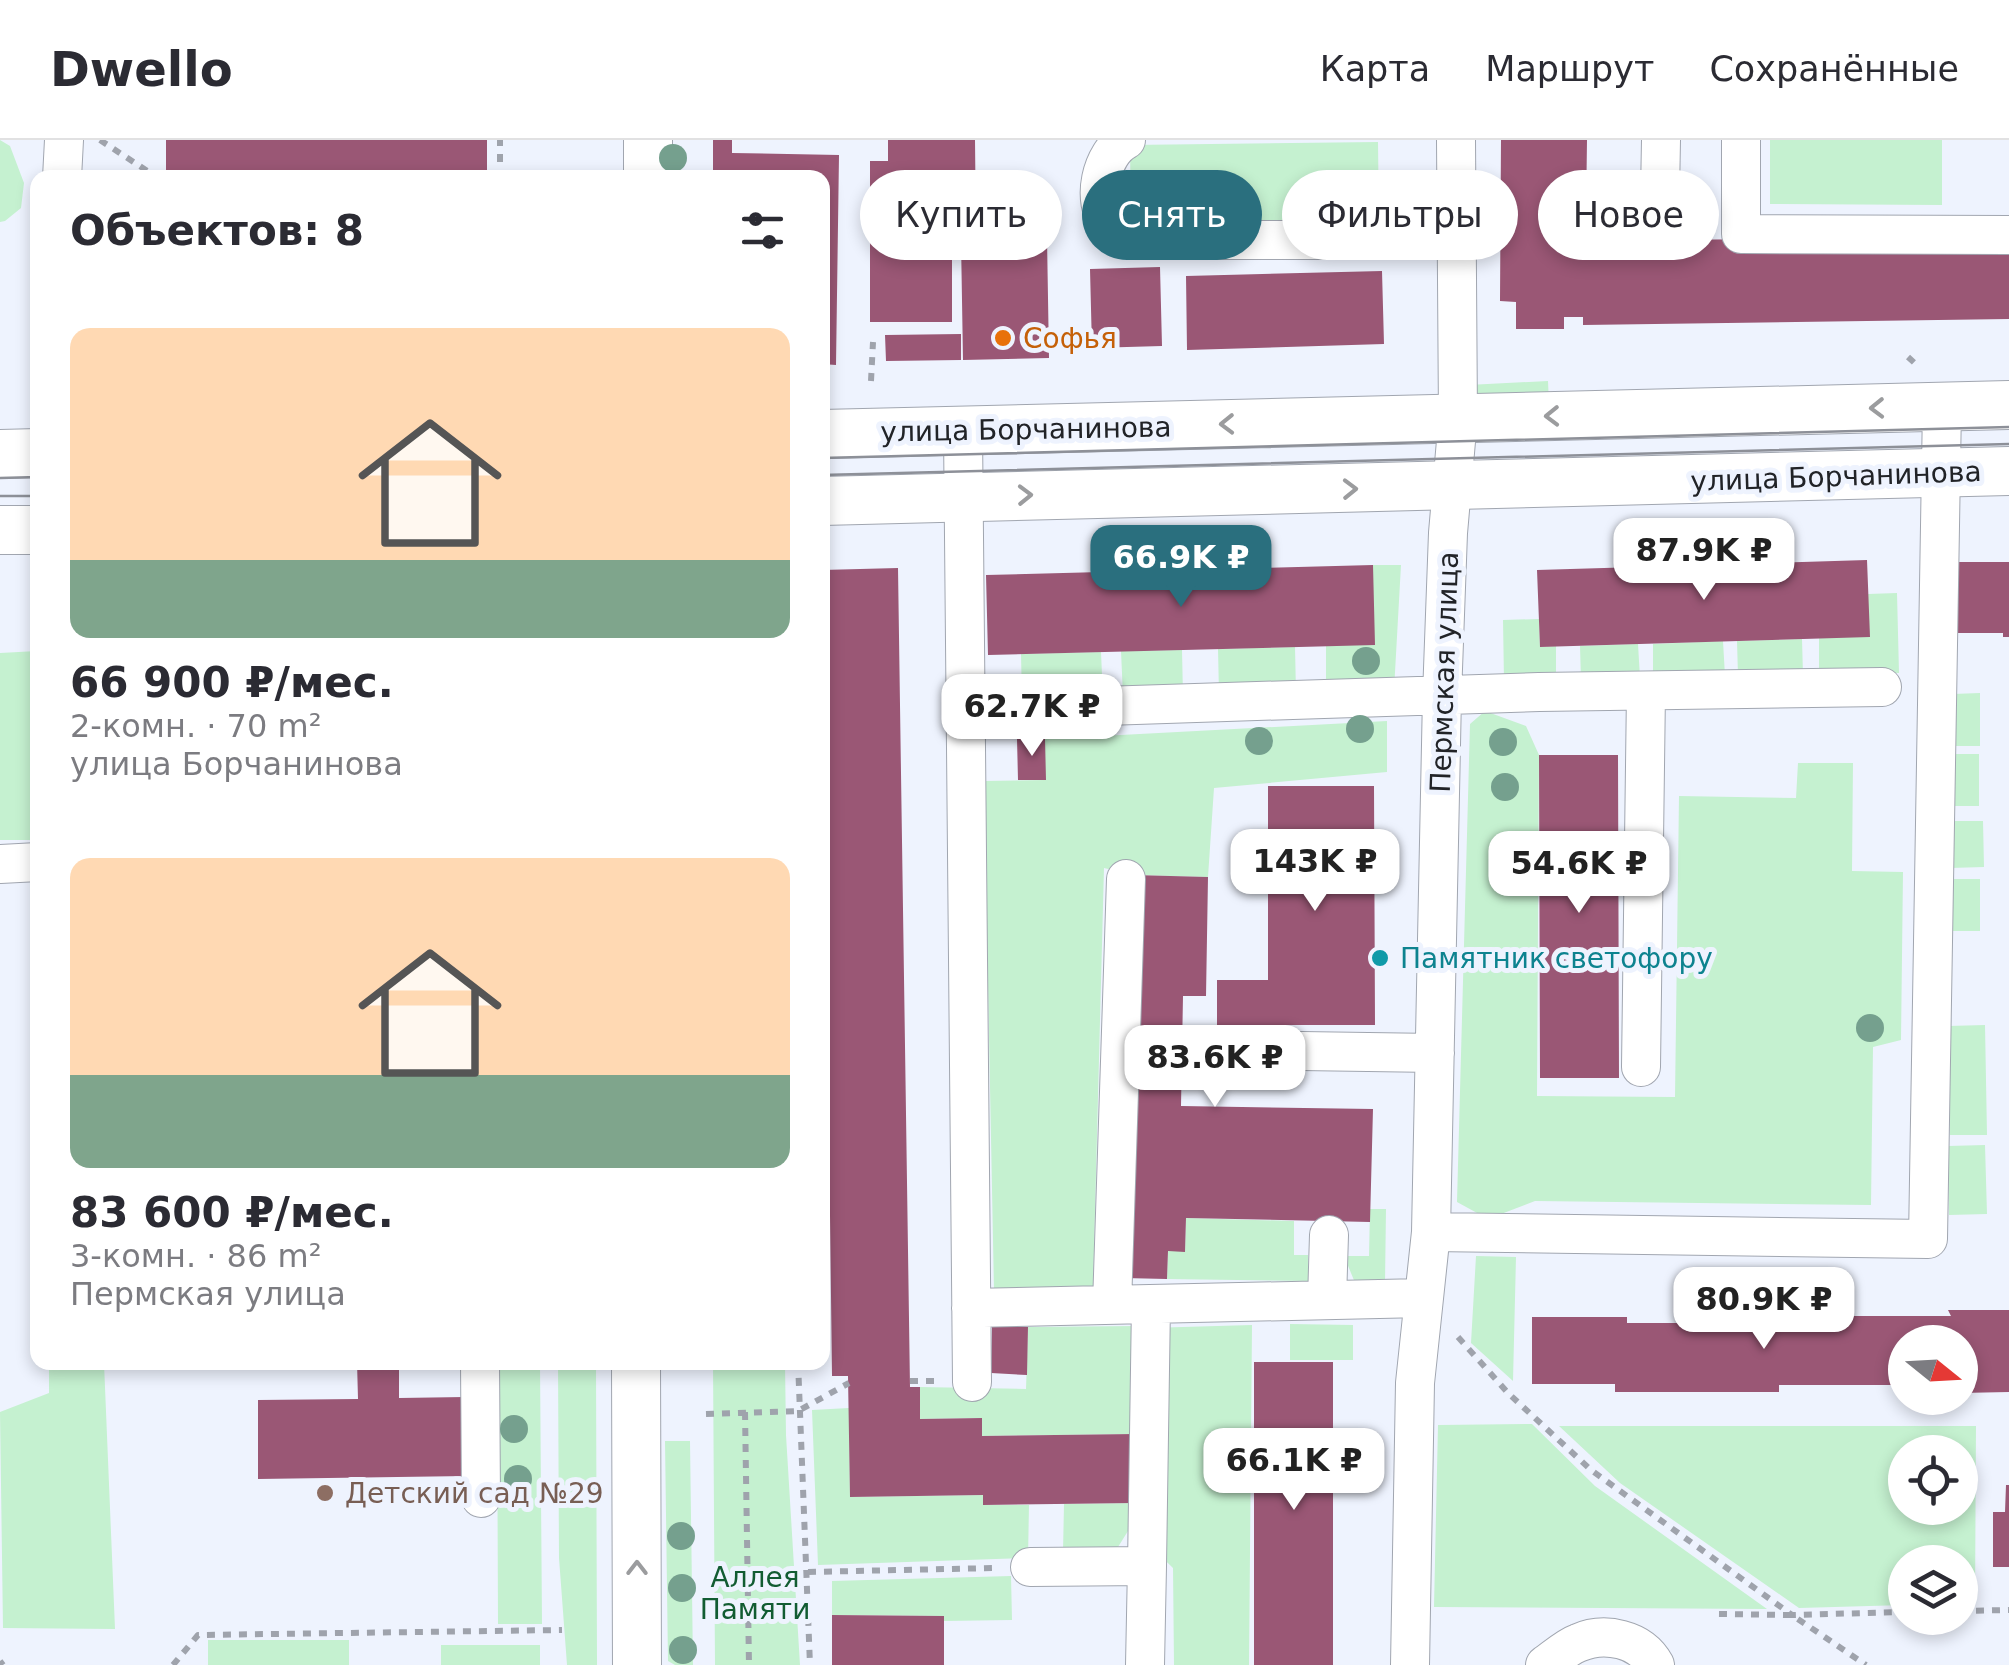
<!DOCTYPE html>
<html lang="ru">
<meta charset="utf-8">
<style>
:root{--surface:#fff;--page:#f2f2f3;--text:#2b2b33;--muted:#7c7c81;--line:#e1e1e2;--accent:#2a6f7e}
body{margin:0;font-family:"DejaVu Sans",sans-serif;background:var(--page);color:var(--text);height:100vh;display:flex;flex-direction:column;font-size:38px;white-space:nowrap}
*{box-sizing:border-box;margin:0}
p{font-size:32px;color:var(--muted)}
.icon{flex:none;width:55px;height:55px;fill:none;stroke:currentColor;stroke-width:2;stroke-linecap:round;stroke-linejoin:round}
.map{position:relative;flex:1;overflow:hidden}
.side{position:absolute;left:30px;top:30px;width:800px;height:1200px;display:flex;flex-direction:column;background:var(--surface);border-radius:20px;box-shadow:0 5px 15px #0003}
.side>*{flex:none}
.guide{position:absolute;left:860px;top:30px;width:950px;height:90px;display:flex;gap:20px}
.needle{width:65px;rotate:108deg}
.buttons{position:absolute;left:1888px;top:1185px;display:grid;gap:20px}
.buttons a{display:grid;place-items:center;width:90px;height:90px;border-radius:50%;background:var(--surface);box-shadow:0 5px 15px #0003;font-size:50px}
.price{position:absolute;translate:-50% -85px;padding:0 22px;border-radius:20px;background:#fff;color:#222;font-size:32px;line-height:65px;filter:drop-shadow(0 2px 5px #0008)}
.price::after{content:'';position:absolute;left:50%;top:60px;width:30px;height:22px;margin-left:-15px;background:inherit;clip-path:polygon(0 0,100% 0,50% 100%)}
.price.current{background:var(--accent);color:#fff}
ul{padding:0;list-style:none}
li{display:grid;align-content:center;gap:20px;height:530px;padding:0 40px}
li span{display:grid;place-items:center;height:310px;border-radius:20px;color:#555}
li>.icon{margin-inline-start:auto}
span .icon{width:180px;height:180px;fill:#fffc;stroke-width:1}
li b{font-size:42px}
h2{display:flex;justify-content:space-between;align-items:center;height:120px;padding:0 40px;font-size:42px}
.chip{padding:0 35px;border-radius:45px;background:var(--surface);box-shadow:0 5px 15px #0003;font-size:35px;line-height:90px}
.chip.current{background:var(--accent);color:#fff}
header{display:flex;align-items:center;gap:60px;box-sizing:border-box;height:140px;padding:0 50px;background:var(--surface);border-bottom:2px solid var(--line)}
header strong{font-size:48px}
nav{display:flex;gap:55px;margin-inline-start:auto;font-size:35px}
.map>svg:first-child{display:block}
.green{fill:#c5f1d0;fill-rule:evenodd}
.building{fill:#9a5775}
.lines{fill:none;stroke-linecap:round;stroke-linejoin:round}
.minor-casing{stroke:#a1a6b0;stroke-width:40}
.major-casing{stroke:#a1a6b0;stroke-width:50}
.path{stroke:#9fa3ac;stroke-width:6;stroke-dasharray:8 8;stroke-linecap:butt}
.minor{stroke:#fff;stroke-width:38}
.major{stroke:#fff;stroke-width:48}
.tram{stroke:#8d9098;stroke-width:2.5}
.tree{fill:#75a08e}
.oneway{stroke:#9b9c9e}
.food-dot{fill:#e8710a;stroke:#eef3fe;stroke-width:4}
.culture-dot{fill:#0f9aa8;stroke:#eef3fe;stroke-width:4}
.education-dot{fill:#8d6e63;stroke:#eef3fe;stroke-width:4}
.labels{text-anchor:middle;stroke-width:10;stroke-linejoin:round;paint-order:stroke}
.food-label{font-size:28px;fill:#c56008;stroke:#eef3fe;text-anchor:start}
.street-label{font-size:28px;fill:#212327;stroke:#eef3fe}
.culture-label{font-size:28px;fill:#0d838f;stroke:#eef3fe;text-anchor:start}
.education-label{font-size:28px;fill:#785e54;stroke:#eef3fe;text-anchor:start}
.park-label{font-size:28px;fill:#125c32;stroke:#eef3fe}
</style>
<header>
<strong>Dwello</strong>
<nav><a>Карта</a><a>Маршрут</a><a>Сохранённые</a></nav>
</header>
<div class="map">
<svg width="2009" height="1525" viewBox="0 0 2009 1525">
<rect width="100%" height="100%" fill="#eef3fe"/>
<path class="green" d="M 0,0 L 10,6 L 24,43 L 21,68 L 5,81 L 0,82 Z
M 1770,0 L 1942,0 L 1942,65 L 1770,64 Z
M 1378,2 L 1379,86 L 1131,90 L 1130,5 Z
M 1548,241 L 1549,264 L 1480,265 L 1468,245 Z
M 1373,425 L 1401,425 L 1394,550 L 1326,553 L 1326,506 Z
M 1897,453 L 1899,533 L 1819,535 L 1819,498 L 1868,454 Z
M 1539,479 L 1540,507 L 1556,506 L 1556,540 L 1504,541 L 1503,480 Z
M 1802,499 L 1803,535 L 1738,536 L 1737,501 Z
M 1723,501 L 1725,536 L 1653,539 L 1653,504 Z
M 1638,504 L 1640,538 L 1581,540 L 1580,506 Z
M 1295,507 L 1296,553 L 1219,554 L 1218,509 Z
M 1182,510 L 1183,556 L 1123,556 L 1121,511 Z
M 37,511 L 37,700 L 0,700 L 0,513 Z
M 1101,512 L 1103,558 L 1022,560 L 1021,514 Z
M 1980,553 L 1980,606 L 1952,606 L 1953,554 Z
M 1485,571 L 1526,586 L 1539,615 L 1537,956 L 1675,957 L 1679,656 L 1796,658 L 1798,623 L 1853,623 L 1852,731 L 1903,732 L 1901,900 L 1873,907 L 1871,1065 L 1535,1061 L 1488,1079 L 1457,1062 L 1470,584 Z
M 1387,581 L 1387,632 L 1214,648 L 1208,737 L 1133,735 L 1104,728 L 1093,1148 L 994,1151 L 984,641 L 1045,640 L 1045,599 Z
M 1951,614 L 1979,614 L 1979,666 L 1951,666 Z
M 1949,681 L 1983,681 L 1984,727 L 1950,728 Z
M 1952,739 L 1980,739 L 1980,791 L 1953,791 Z
M 1985,885 L 1987,995 L 1950,995 L 1948,886 Z
M 1985,1005 L 1987,1074 L 1949,1075 L 1948,1006 Z
M 1370,1069 L 1386,1069 L 1385,1143 L 1358,1150 L 1344,1116 L 1369,1116 Z
M 1186,1078 L 1294,1081 L 1294,1115 L 1308,1115 L 1308,1141 L 1167,1139 L 1168,1111 L 1185,1111 Z
M 1476,1116 L 1516,1117 L 1513,1241 L 1471,1203 Z
M 1290,1184 L 1353,1185 L 1353,1220 L 1290,1220 Z
M 1252,1185 L 1249,1525 L 1174,1525 L 1173,1428 L 1136,1392 L 1133,1383 L 1118,1407 L 1063,1412 L 1064,1364 L 1137,1363 L 1148,1188 Z
M 1136,1186 L 1135,1294 L 982,1296 L 981,1278 L 920,1279 L 920,1247 L 1026,1249 L 1028,1187 Z
M 49,1223 L 104,1223 L 115,1489 L 3,1488 L 0,1272 L 49,1253 Z
M 497,1223 L 540,1223 L 542,1484 L 498,1484 Z
M 558,1223 L 596,1223 L 597,1525 L 567,1525 L 559,1418 Z
M 713,1223 L 785,1223 L 786,1295 L 800,1525 L 715,1525 Z
M 849,1268 L 850,1357 L 983,1355 L 984,1365 L 1029,1365 L 1028,1418 L 818,1425 L 812,1270 Z
M 1532,1284 L 1595,1346 L 1767,1469 L 1434,1467 L 1438,1285 Z
M 1559,1286 L 1976,1286 L 1975,1463 L 1960,1464 L 1960,1422 L 1905,1422 L 1905,1465 L 1799,1468 L 1620,1343 ZM 1905,1312 L 1960,1312 L 1960,1368 L 1905,1368 Z
M 665,1301 L 690,1301 L 693,1525 L 675,1525 L 668,1521 Z
M 1011,1436 L 1012,1480 L 944,1481 L 944,1476 L 832,1475 L 832,1441 Z
M 208,1500 L 349,1500 L 349,1525 L 208,1525 Z
M 441,1505 L 540,1505 L 540,1525 L 441,1525 Z"/>
<path class="building" d="M 166,0 L 487,0 L 487,37 L 166,37 Z
M 713,0 L 732,0 L 732,13 L 839,15 L 836,225 L 822,224 L 822,38 L 713,38 Z
M 888,0 L 975,0 L 976,96 L 952,96 L 952,182 L 870,182 L 870,21 L 888,21 Z
M 1501,0 L 1587,0 L 1586,74 L 1582,74 L 1582,101 L 2004,96 L 2009,103 L 2009,179 L 1583,185 L 1583,177 L 1564,177 L 1564,189 L 1516,189 L 1516,162 L 1500,161 Z
M 1047,98 L 1049,218 L 963,220 L 961,100 Z
M 1160,127 L 1162,206 L 1092,208 L 1090,129 Z
M 1382,131 L 1384,204 L 1187,210 L 1186,136 Z
M 961,194 L 961,220 L 886,221 L 885,195 Z
M 1867,420 L 1870,497 L 1540,507 L 1537,430 Z
M 1953,422 L 2009,422 L 2009,497 L 2003,497 L 2003,493 L 1953,493 Z
M 1373,425 L 1375,505 L 988,515 L 986,435 Z
M 898,428 L 910,1247 L 920,1247 L 920,1279 L 982,1278 L 982,1296 L 1135,1294 L 1135,1363 L 983,1365 L 983,1355 L 850,1357 L 848,1236 L 832,1236 L 822,430 Z
M 1017,599 L 1045,599 L 1046,640 L 1018,640 Z
M 1539,615 L 1618,615 L 1619,938 L 1540,938 Z
M 1268,646 L 1374,646 L 1375,885 L 1217,885 L 1217,840 L 1268,840 Z
M 1133,735 L 1208,737 L 1206,856 L 1183,856 L 1181,966 L 1373,969 L 1370,1082 L 1186,1078 L 1185,1112 L 1168,1111 L 1167,1139 L 1124,1138 Z
M 1948,1170 L 2009,1170 L 2009,1252 L 1960,1253 L 1960,1202 L 1905,1202 L 1905,1245 L 1779,1245 L 1779,1252 L 1615,1252 L 1615,1244 L 1532,1244 L 1532,1177 L 1627,1177 L 1627,1183 L 1769,1183 L 1769,1176 L 1951,1176 Z
M 992,1186 L 1028,1187 L 1027,1235 L 991,1233 Z
M 357,1222 L 399,1222 L 399,1258 L 465,1257 L 467,1336 L 258,1339 L 258,1260 L 358,1259 Z
M 1254,1222 L 1333,1222 L 1333,1525 L 1254,1525 Z
M 2006,1345 L 2009,1345 L 2009,1427 L 1993,1427 L 1993,1372 L 2005,1372 Z
M 832,1475 L 944,1476 L 944,1525 L 832,1525 Z"/>
<g class="lines">
<defs>
<path id="minor" d="M 1126,0 C 1101,13 1090,62 1110,84 C 1124,99 1151,98 1170,100 L 1459,100
M 1741,0 L 1741,94 L 2009,95
M 62,38 L 64,0
M 1660,53 L 1661,0
M 963,291 L 972,1242
M 1012,569 L 1539,552 L 1882,547
M 0,724 L 38,722
M 1301,911 L 1435,913
M 1641,927 L 1646,551
M 1431,1092 L 1928,1099 L 1942,267
M 1327,1160 L 1329,1095
M 1112,1165 L 1126,739
M 971,1168 L 1423,1158
M 480,1222 L 481,1358
M 1030,1427 L 1147,1426 L 1151,1164
M 1145,1525 L 1147,1426
M 1410,1525 L 1415,1243 L 1431,1092 L 1442,556 L 1448,393 L 1458,278 L 1456,0
M 1545,1525 C 1555,1518 1567,1507 1578,1503 C 1605,1491 1641,1499 1655,1525"/>
<path id="major" d="M 648,38 L 648,0
M 822,294 L 2009,265
M 0,314 L 38,313
M 822,361 L 2009,331
M 0,390 L 38,390
M 636,1222 L 637,1525"/>
</defs>
<use href="#minor" class="minor-casing"/>
<use href="#major" class="major-casing"/>
<path class="path" d="M 100,0 L 158,38
M 500,38 L 500,0
M 1908,217 L 1919,227
M 871,241 L 873,202
M 1458,1197 L 1508,1253 L 1591,1330 L 1792,1475 L 1905,1472
M 798,1222 L 810,1525
M 910,1241 L 939,1241
M 745,1272 L 749,1525
M 706,1274 L 798,1271 L 849,1243
M 808,1432 L 994,1428
M 1960,1471 L 2009,1470
M 1719,1474 L 1792,1475 L 1866,1525
M 0,1521 L 3,1525
M 173,1525 L 198,1495 L 562,1490"/>
<use href="#minor" class="minor"/>
<use href="#major" class="major"/>
<path class="tram" d="M 822,318 L 2009,287
M 822,335 L 2009,304
M 0,338 L 38,337
M 0,356 L 38,356"/>
</g>
<g class="tree">
<circle cx="673" cy="18" r="14"/>
<circle cx="1366" cy="521" r="14"/>
<circle cx="1360" cy="589" r="14"/>
<circle cx="1259" cy="601" r="14"/>
<circle cx="1503" cy="602" r="14"/>
<circle cx="1505" cy="647" r="14"/>
<circle cx="1870" cy="888" r="14"/>
<circle cx="514" cy="1289" r="14"/>
<circle cx="518" cy="1339" r="14"/>
<circle cx="681" cy="1396" r="14"/>
<circle cx="682" cy="1448" r="14"/>
<circle cx="683" cy="1510" r="14"/>
</g>
<defs><path id="oneway-chevron" d="M-2-3.5L2.5 0L-2 3.5" fill="none" stroke-width="1.6" stroke-linecap="round" stroke-linejoin="round" transform="scale(2.5)"/></defs>
<g class="oneway">
<use href="#oneway-chevron" transform="translate(1877 268) rotate(179)"/>
<use href="#oneway-chevron" transform="translate(1552 276) rotate(179)"/>
<use href="#oneway-chevron" transform="translate(1227 284) rotate(179)"/>
<use href="#oneway-chevron" transform="translate(1350 349) rotate(-1)"/>
<use href="#oneway-chevron" transform="translate(1025 355) rotate(-1)"/>
<use href="#oneway-chevron" transform="translate(637 1428) rotate(-90)"/>
</g>
<circle class="food-dot" cx="1003" cy="198" r="10"/>
<circle class="culture-dot" cx="1380" cy="818" r="10"/>
<circle class="education-dot" cx="325" cy="1353" r="10"/>
<g class="labels">
<g class="food-label">
<text x="1023" y="208">Софья</text>
</g>
<g class="street-label">
<text transform="translate(1026 289) rotate(-1)" y="10">улица Борчанинова</text>
<text transform="translate(1836 336) rotate(-2)" y="10">улица Борчанинова</text>
<text transform="translate(1444 532) rotate(-88)" y="10">Пермская улица</text>
</g>
<g class="culture-label">
<text x="1400" y="828">Памятник светофору</text>
</g>
<g class="education-label">
<text x="345" y="1363">Детский сад №29</text>
</g>
<g class="park-label">
<text x="755" y="1447">Аллея<tspan x="755" dy="32">Памяти</tspan></text>
</g>
</g>
</svg>
<div class="buttons">
<a><svg class="needle" viewBox="-14 -14 28 28"><path d="M0-13l5 13h-10z" fill="#e53935"/><path d="M0 13l5-13h-10z" fill="#7c7c81"/></svg></a>
<a><svg class="icon" aria-label="locate" viewBox="0 0 24 24"><circle cx="12" cy="12" r="6"/><path d="M12 2v4M12 18v4M2 12h4M18 12h4"/></svg></a>
<a><svg class="icon" aria-label="layers" viewBox="0 0 24 24"><path d="M12 4l9 5-9 5-9-5zM3 14l9 5 9-5"/></svg></a>
</div>
<b class="price" style="left:1704px;top:463px">87.9K ₽</b>
<b class="price current" style="left:1181px;top:470px">66.9K ₽</b>
<b class="price" style="left:1032px;top:619px">62.7K ₽</b>
<b class="price" style="left:1315px;top:774px">143K ₽</b>
<b class="price" style="left:1579px;top:776px">54.6K ₽</b>
<b class="price" style="left:1215px;top:970px">83.6K ₽</b>
<b class="price" style="left:1764px;top:1212px">80.9K ₽</b>
<b class="price" style="left:1294px;top:1373px">66.1K ₽</b>
<div class="guide">
<a class="chip">Купить</a>
<a class="chip current">Снять</a>
<a class="chip">Фильтры</a>
<a class="chip">Новое</a>
</div>
<section class="side">
<h2>Объектов: 8<svg class="icon" aria-label="filters" viewBox="0 0 24 24"><path d="M4 7h16M4 17h16"/><circle cx="9" cy="7" r="2"/><circle cx="15" cy="17" r="2"/></svg></h2>
<ul>
<li><span style="background:linear-gradient(#ffd9b3 75%,#7fa58c 0)"><svg class="icon" aria-label="home" viewBox="0 0 24 24"><path d="M3 11l9-7 9 7M6 9v11h12V9"/></svg></span><div><b>66 900 ₽/мес.</b><p>2-комн. · 70 m²</p><p>улица Борчанинова</p></div></li>
<li><span style="background:linear-gradient(#ffd9b3 70%,#7fa58c 0)"><svg class="icon" aria-label="home" viewBox="0 0 24 24"><path d="M3 11l9-7 9 7M6 9v11h12V9"/></svg></span><div><b>83 600 ₽/мес.</b><p>3-комн. · 86 m²</p><p>Пермская улица</p></div></li>
</ul>
</section>
</div>
